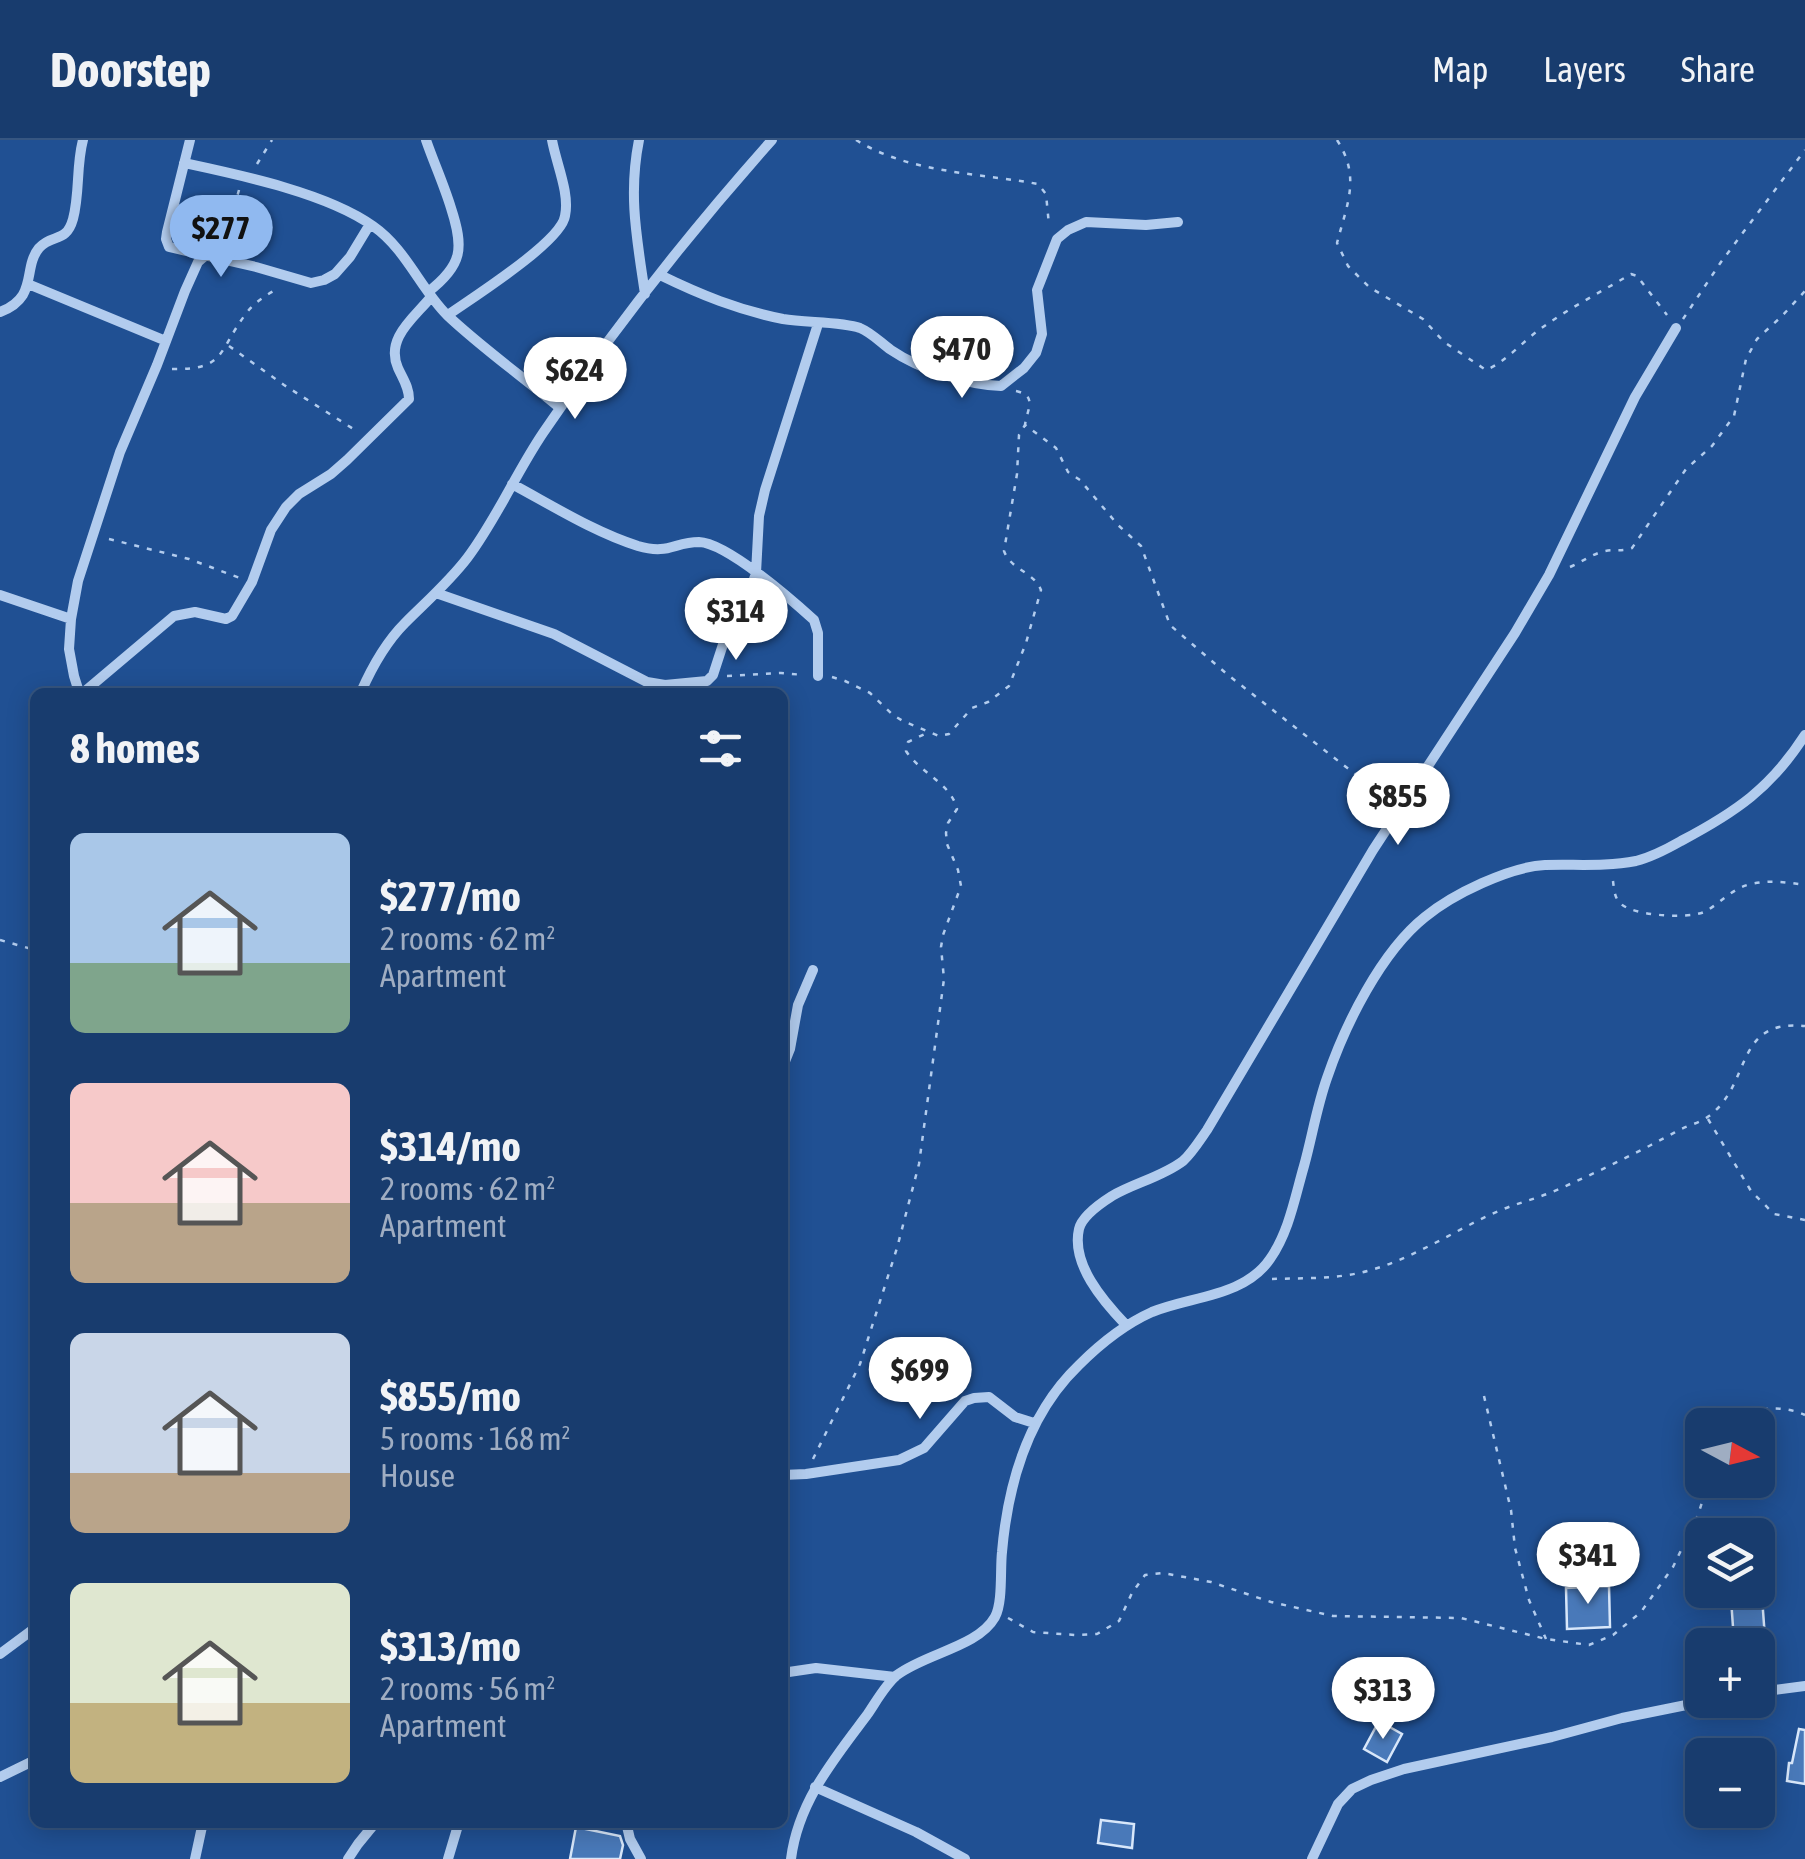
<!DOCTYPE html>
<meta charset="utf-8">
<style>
:root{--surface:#183c6e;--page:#254776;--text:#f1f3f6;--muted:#9fadc2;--line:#365681;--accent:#90b9f0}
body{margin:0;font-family:"Asap Condensed",sans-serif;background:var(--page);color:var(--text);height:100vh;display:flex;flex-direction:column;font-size:38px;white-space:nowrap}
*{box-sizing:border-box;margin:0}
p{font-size:32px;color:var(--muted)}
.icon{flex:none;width:55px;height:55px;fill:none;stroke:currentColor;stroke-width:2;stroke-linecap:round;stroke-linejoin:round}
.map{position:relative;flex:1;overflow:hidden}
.side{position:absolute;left:30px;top:548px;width:758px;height:1140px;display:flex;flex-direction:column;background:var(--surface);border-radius:15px;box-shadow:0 5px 25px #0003,0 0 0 2px var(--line)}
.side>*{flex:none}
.needle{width:65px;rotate:97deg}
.buttons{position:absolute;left:1685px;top:1268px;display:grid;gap:20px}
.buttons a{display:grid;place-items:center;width:90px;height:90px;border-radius:15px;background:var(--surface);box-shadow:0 5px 25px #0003,0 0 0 2px var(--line);font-size:50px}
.price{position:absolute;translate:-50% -85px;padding:0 22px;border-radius:35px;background:#fff;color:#222;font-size:32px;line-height:65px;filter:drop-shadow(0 2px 5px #0008)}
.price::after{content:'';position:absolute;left:50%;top:60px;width:30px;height:22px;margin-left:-15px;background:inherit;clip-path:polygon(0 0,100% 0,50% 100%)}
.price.selected{background:var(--accent);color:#111}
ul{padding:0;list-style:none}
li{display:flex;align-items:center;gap:30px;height:250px;padding:0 40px}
li span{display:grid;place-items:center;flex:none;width:280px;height:200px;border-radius:15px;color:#555}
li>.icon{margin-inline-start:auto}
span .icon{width:120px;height:120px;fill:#fffc;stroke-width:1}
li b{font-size:42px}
h2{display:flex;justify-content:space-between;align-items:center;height:120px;padding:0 40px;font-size:42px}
header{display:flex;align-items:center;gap:60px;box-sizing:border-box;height:140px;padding:0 50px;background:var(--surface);border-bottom:2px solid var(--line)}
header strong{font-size:48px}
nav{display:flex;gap:55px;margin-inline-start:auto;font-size:35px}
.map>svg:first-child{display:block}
.building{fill:#4979b9;stroke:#d8e7fa;stroke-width:2.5}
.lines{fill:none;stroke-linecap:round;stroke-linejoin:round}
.path{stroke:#b2ccee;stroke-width:2.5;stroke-dasharray:5 8;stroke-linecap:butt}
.minor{stroke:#b2ccee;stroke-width:10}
</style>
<header>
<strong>Doorstep</strong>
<nav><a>Map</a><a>Layers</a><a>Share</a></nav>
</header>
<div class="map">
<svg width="1805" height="1719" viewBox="0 0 1805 1719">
<rect width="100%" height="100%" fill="#205093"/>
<path class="building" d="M 1609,1446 L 1610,1487 L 1567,1489 L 1566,1448 Z
M 1762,1457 L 1765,1498 L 1734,1501 L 1731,1459 Z
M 1379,1581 L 1402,1594 L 1387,1622 L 1364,1609 Z
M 1799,1589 L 1805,1590 L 1805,1644 L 1787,1641 L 1789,1623 L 1792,1623 Z
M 1101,1680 L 1134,1684 L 1132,1708 L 1098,1703 Z
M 576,1687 L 620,1696 L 623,1705 L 620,1719 L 570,1719 Z"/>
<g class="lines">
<path class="path" d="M 856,0 C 909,33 978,33 1038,44 L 1046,54 L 1049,85
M 1337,0 C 1361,37 1347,64 1337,103 L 1348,126 L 1369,147 L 1423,179 L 1444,202 L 1486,230 C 1506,222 1524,200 1543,187 C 1571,167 1601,152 1631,134 L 1637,136 L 1667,175
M 257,24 L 272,0
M 217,102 L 232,74 L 239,50
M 1683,179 L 1721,122 L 1805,10
M 229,206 L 284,245 L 355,290
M 172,229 C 226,230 218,211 245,175 C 253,163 265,156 277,149
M 1016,251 C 1038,256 1027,269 1025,285 L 1056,308 L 1068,332 L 1080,340 L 1118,385 L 1141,406 L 1170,485 L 1228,535 L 1387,659
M 109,399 L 189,419 L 240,438
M 1570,427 C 1582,422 1592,414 1605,411 C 1615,409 1622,412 1632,408 L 1686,329 L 1712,306 L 1734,276 L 1746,219 L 1757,199 L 1782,176 L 1805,151
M 727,536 L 781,533 L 804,535
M 832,537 L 845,541 L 870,553 L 893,575 L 903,581 L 939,596 L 949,594 L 972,568 L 988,562 L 1009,546 L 1026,503 L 1041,450 C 1034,432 1011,430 1004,411 L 1017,334 L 1019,295 L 1025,285
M 1613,741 C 1614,748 1614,757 1620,763 C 1632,776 1688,779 1704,772 C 1720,764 1732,748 1751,744 C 1769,740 1786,742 1805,745
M 0,800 L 35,810
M 1708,979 L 1751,1051 L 1774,1074 L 1805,1080
M 1272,1139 C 1297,1138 1323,1139 1348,1135 C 1403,1127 1451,1091 1501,1070 C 1518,1063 1535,1059 1552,1052 C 1596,1033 1639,1012 1681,989 C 1690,985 1701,982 1709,976 C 1753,943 1733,879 1805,886
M 1484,1256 L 1511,1370 L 1515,1408 L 1529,1460 L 1546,1499
M 1730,1285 L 1736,1275 C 1758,1268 1784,1265 1805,1275
M 813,1319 L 860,1224 L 897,1108 L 919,1024 L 944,839 L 941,807 L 943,795 L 961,746 L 958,730 L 947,704 L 946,693 L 948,683 L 957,669 C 951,643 920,633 906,611 L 908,602 L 929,592
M 1008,1478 L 1033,1492 L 1075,1495 L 1097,1494 L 1119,1481 L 1132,1453 L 1145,1435 L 1163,1433 L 1211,1442 L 1271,1462 L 1333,1476 L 1461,1478 L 1546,1499 L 1589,1505 L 1613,1495 L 1641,1472 L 1673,1427 L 1698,1375 L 1709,1340"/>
<path class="minor" d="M 190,0 L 167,92 L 166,99 L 169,107 L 256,127 L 311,143 L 324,140 L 335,134 L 350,117 L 370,84
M 426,0 C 434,23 444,45 451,68 C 464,108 463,125 428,152
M 639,0 C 628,55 637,99 645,154
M 184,23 C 240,35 327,53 373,86 C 406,109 420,148 447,175 C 482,208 523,237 560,268
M 660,135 C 701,155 738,170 783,179 C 806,183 841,181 860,188 C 872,193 881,203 891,210 C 919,229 967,245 1001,246 L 1024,228 L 1036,213 L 1042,194 L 1037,150 L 1057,99 L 1068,90 L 1086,82 L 1146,85 L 1178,82
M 28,144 L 166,201
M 0,172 C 39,157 22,129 39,108 C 52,93 66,104 73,79 C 80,53 76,26 83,0
M 448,175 C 472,158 561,102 565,76 C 570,53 556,23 552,0
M 512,344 C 553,366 594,392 638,406 C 669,415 674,402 699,402 C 727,403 792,460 814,480 L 818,493 L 818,536
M 436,453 L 554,494 L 647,542 L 665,545 L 707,541 L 713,535 L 728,489 L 749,454 L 756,433 L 759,376 L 765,350 L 818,184
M 0,455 L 71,479
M 79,552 L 74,536 L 69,509 L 71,479 L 78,441 L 120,312 L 157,225 L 185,151 L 198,122 L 205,116
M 84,552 L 174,476 L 195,472 L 226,479 L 232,476 L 252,442 L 271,390 L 286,367 L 299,354 L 331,334 L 347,320 L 409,259 C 409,247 403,239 398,228 C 385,198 414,178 431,157
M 361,552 C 372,527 385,503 405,483 C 427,461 450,441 468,417 C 497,378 516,333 543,293 C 612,191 690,92 772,0
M 782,929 L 790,909 L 798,865 L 813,830
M 1126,1185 C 1103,1161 1071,1124 1079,1089 C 1082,1076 1101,1063 1112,1056 C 1134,1043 1162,1037 1183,1021 C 1192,1013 1200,1000 1207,990 L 1373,710 L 1515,493 L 1549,435 L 1635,257 L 1676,188
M 782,1335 L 806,1334 L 899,1320 L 924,1308 L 965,1261 L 974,1258 L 989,1257 L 1015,1277 L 1034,1283
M 0,1514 L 35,1488
M 782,1533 L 816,1528 L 895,1537
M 1758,1552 L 1805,1546
M 0,1637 L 35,1620
M 815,1647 L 916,1692 L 965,1719
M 626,1682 L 630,1699 L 641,1719
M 195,1719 L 203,1682
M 348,1719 L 358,1704 L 376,1682
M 448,1719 L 459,1682
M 791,1719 C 798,1662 834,1619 867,1575 C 876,1562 885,1545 897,1535 C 926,1513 978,1507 995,1477 C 1003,1462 1000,1430 1002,1412 C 1008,1343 1028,1274 1079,1225 C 1101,1203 1123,1185 1152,1172 C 1191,1156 1244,1157 1270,1119 C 1289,1092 1295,1057 1304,1026 C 1312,997 1317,966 1327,938 C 1345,885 1381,812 1425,777 C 1453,754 1509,727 1545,725 C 1576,724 1605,727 1636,721 C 1652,717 1667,709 1681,701 C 1736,672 1771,648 1805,595
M 1312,1719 L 1338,1664 L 1352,1649 L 1371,1640 L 1404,1629 L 1552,1597 L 1622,1578 L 1711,1560"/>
</g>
</svg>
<div class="buttons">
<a><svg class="needle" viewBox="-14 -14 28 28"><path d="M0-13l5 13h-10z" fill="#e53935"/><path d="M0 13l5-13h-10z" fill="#9fadc2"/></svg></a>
<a><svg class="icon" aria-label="layers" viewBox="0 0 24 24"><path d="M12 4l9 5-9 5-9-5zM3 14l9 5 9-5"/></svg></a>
<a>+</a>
<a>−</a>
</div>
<b class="price selected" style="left:221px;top:140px">$277</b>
<b class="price" style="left:962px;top:261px">$470</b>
<b class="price" style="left:575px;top:282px">$624</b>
<b class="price" style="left:736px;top:523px">$314</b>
<b class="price" style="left:1398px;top:708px">$855</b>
<b class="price" style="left:920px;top:1282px">$699</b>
<b class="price" style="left:1588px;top:1467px">$341</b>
<b class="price" style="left:1383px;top:1602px">$313</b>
<section class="side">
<h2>8 homes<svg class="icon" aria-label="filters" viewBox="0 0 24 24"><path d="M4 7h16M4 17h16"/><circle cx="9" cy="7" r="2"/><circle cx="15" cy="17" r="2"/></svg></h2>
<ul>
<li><span style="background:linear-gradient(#a9c7e8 65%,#7fa58c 0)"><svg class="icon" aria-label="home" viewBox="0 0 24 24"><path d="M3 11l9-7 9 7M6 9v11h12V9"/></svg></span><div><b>$277/mo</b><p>2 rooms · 62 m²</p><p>Apartment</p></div></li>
<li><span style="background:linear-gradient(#f6c9c9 60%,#b9a48a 0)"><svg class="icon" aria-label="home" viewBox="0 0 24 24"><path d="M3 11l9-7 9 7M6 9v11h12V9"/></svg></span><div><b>$314/mo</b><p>2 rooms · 62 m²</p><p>Apartment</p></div></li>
<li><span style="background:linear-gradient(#c9d6e8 70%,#b9a48a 0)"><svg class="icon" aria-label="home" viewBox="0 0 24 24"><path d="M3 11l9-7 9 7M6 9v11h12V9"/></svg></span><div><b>$855/mo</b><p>5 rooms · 168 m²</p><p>House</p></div></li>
<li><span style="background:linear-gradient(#dfe7d0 60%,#c2b280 0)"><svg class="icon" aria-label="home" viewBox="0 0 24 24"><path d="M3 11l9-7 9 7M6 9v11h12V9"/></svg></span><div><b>$313/mo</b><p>2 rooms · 56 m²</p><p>Apartment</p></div></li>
</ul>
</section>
</div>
